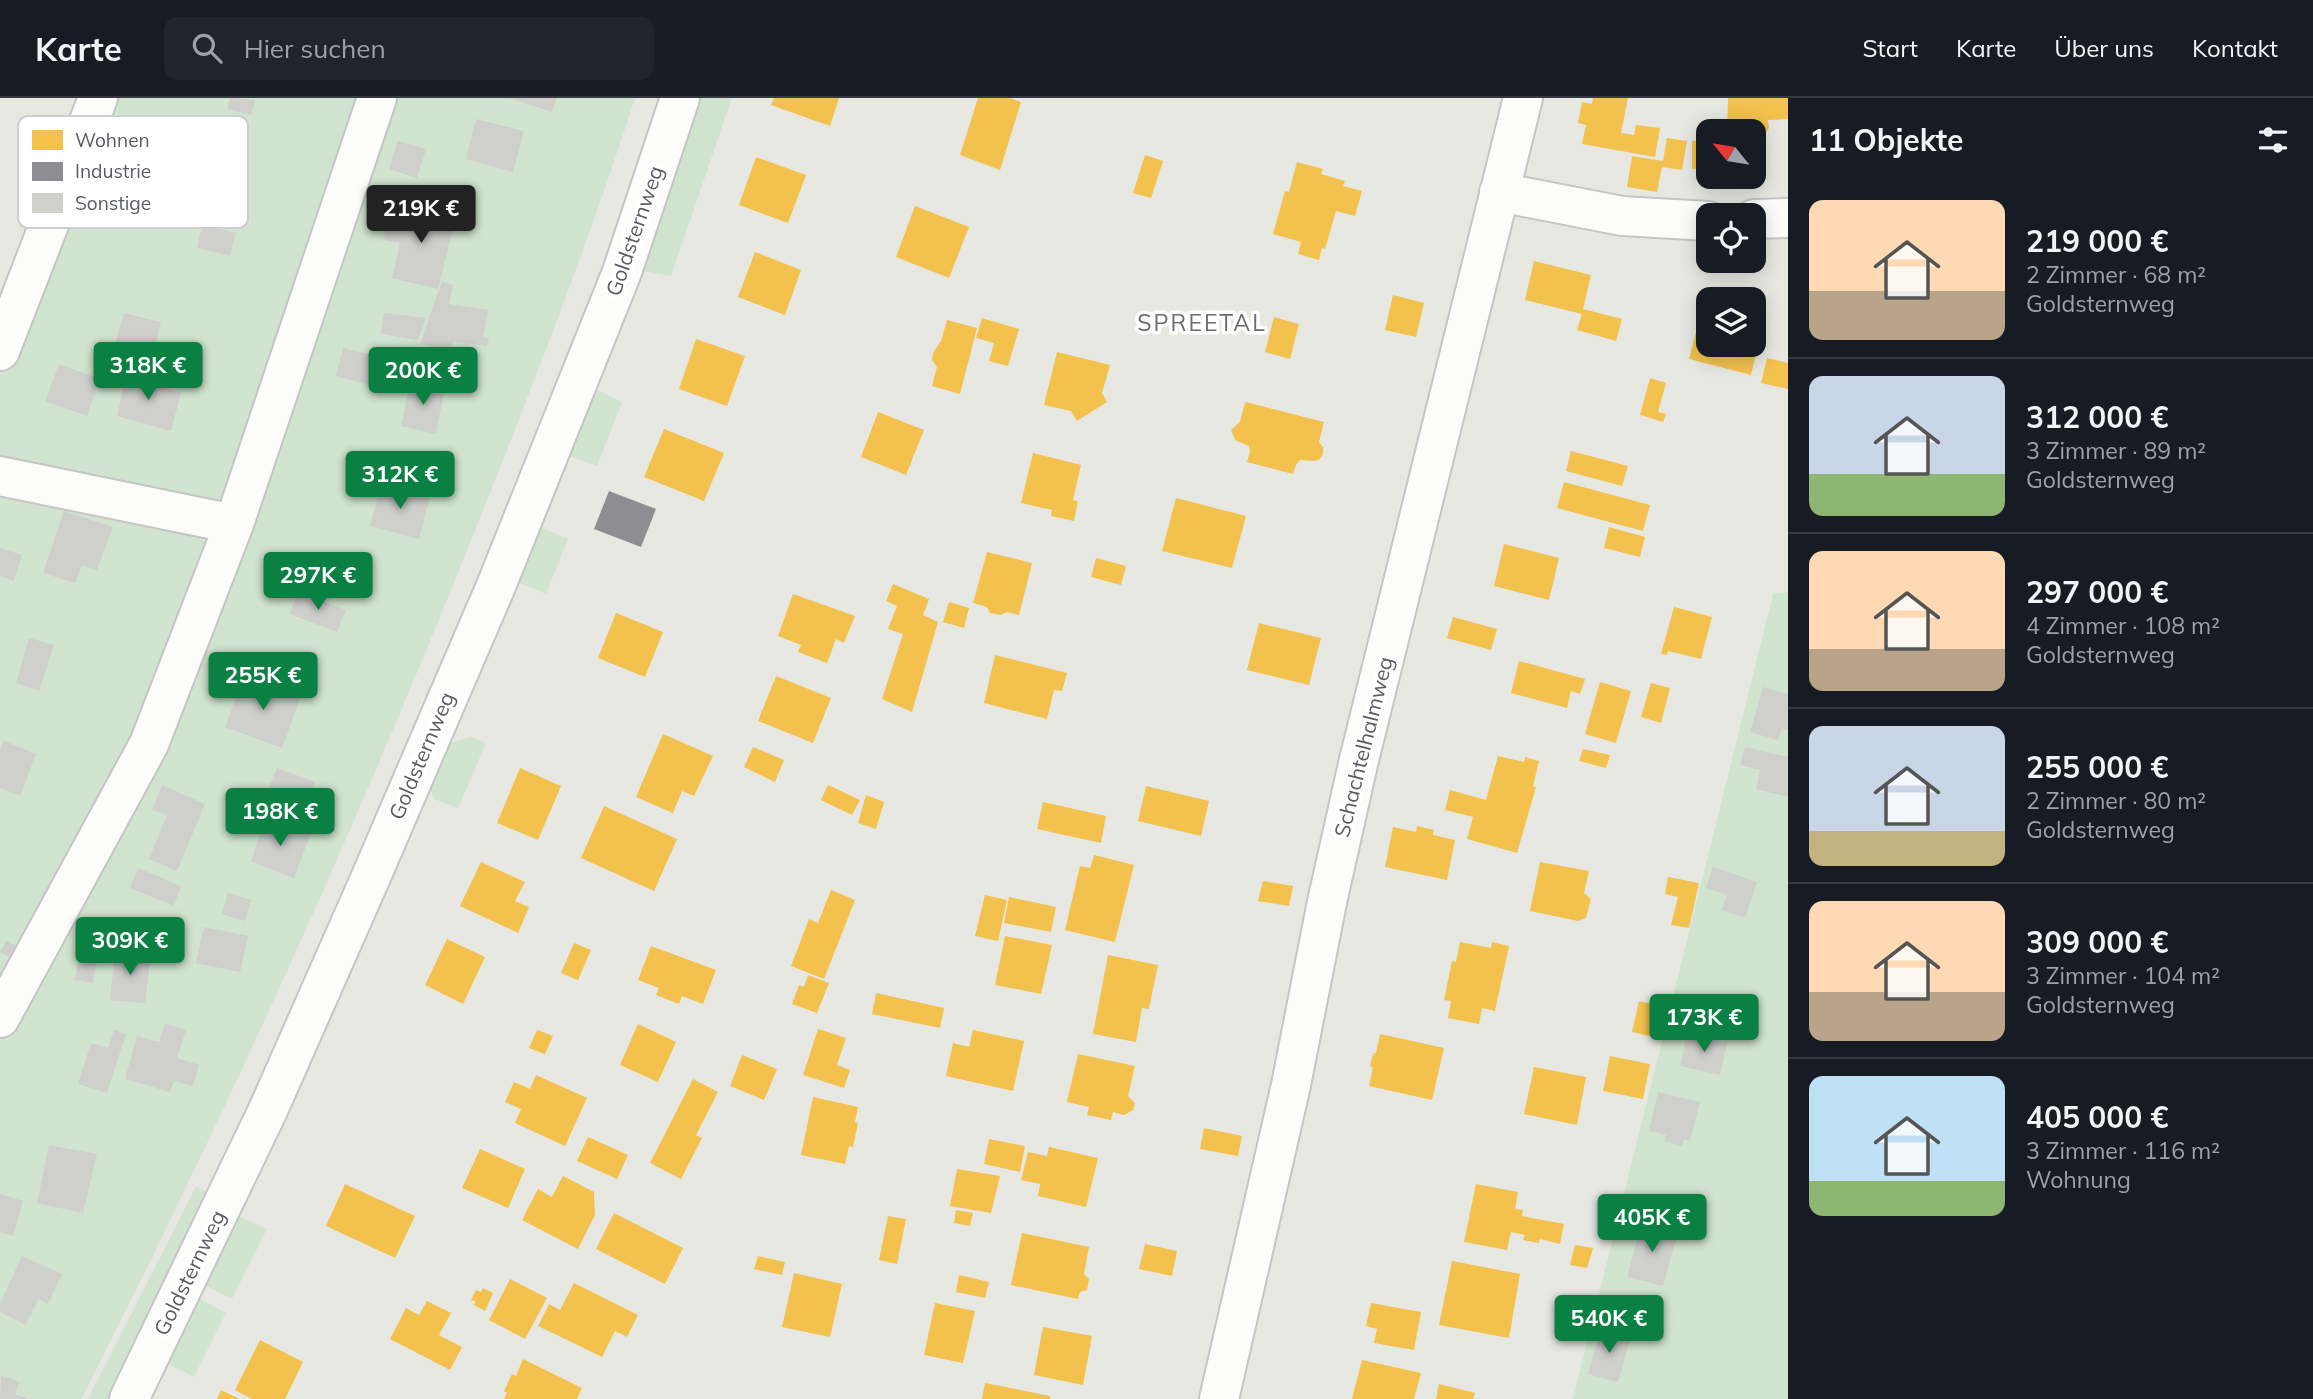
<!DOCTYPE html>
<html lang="de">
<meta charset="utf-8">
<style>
:root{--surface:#171b24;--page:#20242c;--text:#f1f3f6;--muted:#9ea1a6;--line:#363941;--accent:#0b8043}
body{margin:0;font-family:Mulish,sans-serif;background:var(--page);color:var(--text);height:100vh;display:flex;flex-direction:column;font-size:26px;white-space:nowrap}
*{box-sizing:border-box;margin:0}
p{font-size:23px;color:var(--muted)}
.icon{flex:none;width:38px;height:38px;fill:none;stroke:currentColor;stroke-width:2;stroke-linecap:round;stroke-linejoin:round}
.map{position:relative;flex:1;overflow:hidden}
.sheet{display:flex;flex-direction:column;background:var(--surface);width:525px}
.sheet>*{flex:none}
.needle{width:46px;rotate:300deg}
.fabs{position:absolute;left:1696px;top:21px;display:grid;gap:14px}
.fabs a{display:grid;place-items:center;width:70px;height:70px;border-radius:14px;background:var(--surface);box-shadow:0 4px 18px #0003;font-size:35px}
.price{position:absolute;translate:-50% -60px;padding:0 16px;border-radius:7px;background:var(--accent);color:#fff;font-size:23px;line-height:46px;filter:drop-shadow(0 2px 4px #0008)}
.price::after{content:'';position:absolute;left:50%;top:42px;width:21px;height:16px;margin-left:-10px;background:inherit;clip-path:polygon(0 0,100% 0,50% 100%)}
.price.selected{background:#222;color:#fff}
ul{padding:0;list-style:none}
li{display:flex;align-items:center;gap:21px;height:175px;padding:0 21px}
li+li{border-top:2px solid var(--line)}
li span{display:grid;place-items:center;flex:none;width:196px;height:140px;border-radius:14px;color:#555}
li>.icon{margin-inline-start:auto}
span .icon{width:84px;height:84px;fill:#fffc;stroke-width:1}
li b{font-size:30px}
h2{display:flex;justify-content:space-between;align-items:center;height:84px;padding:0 21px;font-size:30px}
header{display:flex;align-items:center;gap:42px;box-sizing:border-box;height:98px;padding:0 35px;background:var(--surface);border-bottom:2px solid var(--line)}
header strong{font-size:33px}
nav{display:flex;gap:38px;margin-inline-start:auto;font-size:24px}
.search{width:490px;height:63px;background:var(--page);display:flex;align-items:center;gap:18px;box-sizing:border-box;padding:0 24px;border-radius:14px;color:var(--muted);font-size:26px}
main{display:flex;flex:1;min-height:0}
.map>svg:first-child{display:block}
.green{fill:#d1e4cf}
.homes{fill:#f2c14e}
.industry{fill:#8d8d92}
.building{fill:#cfcfcc}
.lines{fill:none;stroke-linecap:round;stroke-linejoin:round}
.minor-casing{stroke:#c5c5c5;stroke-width:42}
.minor{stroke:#fcfcfb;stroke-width:38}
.labels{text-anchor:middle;stroke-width:7;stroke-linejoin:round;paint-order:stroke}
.street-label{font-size:21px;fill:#595c60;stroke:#fff}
.neighbourhood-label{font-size:23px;letter-spacing:2px;fill:#6a6e72;stroke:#fff}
.key{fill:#fff;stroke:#cdcecf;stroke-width:2}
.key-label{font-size:19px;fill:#595c60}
</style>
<header>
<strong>Karte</strong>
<div class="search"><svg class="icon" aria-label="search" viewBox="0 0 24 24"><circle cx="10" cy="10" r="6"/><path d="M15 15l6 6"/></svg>Hier suchen</div>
<nav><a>Start</a><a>Karte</a><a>Über uns</a><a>Kontakt</a></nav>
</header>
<main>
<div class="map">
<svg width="1788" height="1301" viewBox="0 0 1788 1301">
<rect width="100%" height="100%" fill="#e8e8e3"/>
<path class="green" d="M 76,0 L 635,0 C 585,156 525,308 464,460 C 349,745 221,1027 81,1301 L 0,1301 L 0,206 L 34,122 Z
M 696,0 L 732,0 L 671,178 L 637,172 Z
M 597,292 L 622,304 L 597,368 L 569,358 Z
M 540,429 L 568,441 L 546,496 L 517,484 Z
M 1788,494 L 1788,1301 L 1573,1301 L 1773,496 Z
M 471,639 L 486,645 L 458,710 L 434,701 L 430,692 L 450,645 Z
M 196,1088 L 206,1094 L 205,1108 L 111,1301 L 88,1301 Z
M 238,1118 L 267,1131 L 232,1201 L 205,1187 Z
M 198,1200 L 226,1215 L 194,1279 L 167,1265 Z"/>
<path class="homes" d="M 774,0 L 839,0 L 830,28 L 771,7 Z
M 978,0 L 1010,0 L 1021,4 L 1000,72 L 960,57 Z
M 1593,0 L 1628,0 L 1621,35 L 1634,37 L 1636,27 L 1660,30 L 1655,59 L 1582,46 L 1586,27 L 1578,25 L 1582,4 L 1592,6 Z
M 1728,0 L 1788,0 L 1788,21 L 1768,22 L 1769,30 L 1764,37 L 1754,37 L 1750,29 L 1727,29 Z
M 1667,40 L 1687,43 L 1682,72 L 1662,69 L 1657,94 L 1627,89 L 1632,58 L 1663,63 Z
M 1692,43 L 1708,43 L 1708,71 L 1692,71 Z
M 1145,57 L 1163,63 L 1151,100 L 1133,95 Z
M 756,59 L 806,77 L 788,125 L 739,107 Z
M 1297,64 L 1323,71 L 1321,76 L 1345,83 L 1343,88 L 1362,93 L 1355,118 L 1336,113 L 1325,151 L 1322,150 L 1319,162 L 1298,156 L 1301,144 L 1273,136 L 1285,93 L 1289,94 Z
M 915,108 L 969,129 L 949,180 L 896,159 Z
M 755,154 L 801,172 L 785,217 L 738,199 Z
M 1534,163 L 1591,177 L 1583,211 L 1622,221 L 1616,243 L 1577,232 L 1582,216 L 1525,202 Z
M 1393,197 L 1424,205 L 1416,239 L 1385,232 Z
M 1702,211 L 1708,213 L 1708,247 L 1754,247 L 1754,237 L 1760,239 L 1751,277 L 1689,261 Z
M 1274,219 L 1299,226 L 1290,261 L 1265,254 Z
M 982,220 L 1019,231 L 1008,268 L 989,263 L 994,245 L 976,240 Z
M 947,222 L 977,230 L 960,296 L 932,288 L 937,269 L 932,262 L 933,255 L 941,243 Z
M 696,241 L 745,258 L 727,308 L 679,291 Z
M 1057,254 L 1110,267 L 1102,295 L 1107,304 L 1077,323 L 1071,313 L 1044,307 Z
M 1767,260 L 1788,265 L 1788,291 L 1761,285 Z
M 1650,280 L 1666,285 L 1658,314 L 1666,316 L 1663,324 L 1640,317 Z
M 1245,304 L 1324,324 L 1319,344 L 1323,349 L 1323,356 L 1320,361 L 1314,363 L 1300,362 L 1296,367 L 1293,376 L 1247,364 L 1250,354 L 1249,348 L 1235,342 L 1231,332 L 1240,324 Z
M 878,314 L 924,332 L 906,377 L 861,359 Z
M 664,331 L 724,355 L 704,403 L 644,379 Z
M 1571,353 L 1628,368 L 1622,388 L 1566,373 Z
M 1033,355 L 1081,367 L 1073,402 L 1078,403 L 1074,423 L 1051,418 L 1052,412 L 1021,405 Z
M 1564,384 L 1650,407 L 1643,433 L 1557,410 Z
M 1176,400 L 1246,418 L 1232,470 L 1162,453 Z
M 1609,429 L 1645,439 L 1640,459 L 1604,450 Z
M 1504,446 L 1559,460 L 1549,502 L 1494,488 Z
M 987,454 L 1032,465 L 1019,517 L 1007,514 L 1001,517 L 990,515 L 987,509 L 973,505 Z
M 1096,460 L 1126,468 L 1121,487 L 1091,479 Z
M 893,486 L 929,501 L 923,517 L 938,524 L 912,614 L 882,601 L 903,536 L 888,531 L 897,508 L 886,503 Z
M 793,496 L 855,518 L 844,545 L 836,541 L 827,565 L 798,554 L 801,547 L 778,538 Z
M 949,504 L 969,510 L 964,530 L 943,524 Z
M 1674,509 L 1712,519 L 1701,561 L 1668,553 L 1667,557 L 1661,556 Z
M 616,515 L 663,534 L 645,579 L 598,560 Z
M 1453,519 L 1497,531 L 1491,552 L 1447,540 Z
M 1259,525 L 1321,540 L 1309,587 L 1247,572 Z
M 995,557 L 1067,575 L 1062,593 L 1054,592 L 1047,621 L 984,605 Z
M 1519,563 L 1585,581 L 1580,596 L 1571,593 L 1567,610 L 1511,595 Z
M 776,578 L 831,600 L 813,645 L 758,623 Z
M 1600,584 L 1631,593 L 1616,645 L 1585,636 Z
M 1651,585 L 1670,590 L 1661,625 L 1641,619 Z
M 663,636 L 713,658 L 694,698 L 682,693 L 673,715 L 636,699 Z
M 753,649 L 784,662 L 775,684 L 744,669 Z
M 1583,651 L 1610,657 L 1606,670 L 1579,663 Z
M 1498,658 L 1524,664 L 1525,659 L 1539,663 L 1533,688 L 1536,689 L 1517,755 L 1467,741 L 1473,719 L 1445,712 L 1450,692 L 1486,702 Z
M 520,670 L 561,688 L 538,742 L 497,725 Z
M 828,687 L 860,702 L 852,717 L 821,702 Z
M 1146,688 L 1209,703 L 1201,738 L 1138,723 Z
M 866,697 L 884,704 L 876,731 L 858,725 Z
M 1043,704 L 1106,718 L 1101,745 L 1037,731 Z
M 604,708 L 677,741 L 654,793 L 581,760 Z
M 1417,728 L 1434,732 L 1433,737 L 1455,742 L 1447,782 L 1385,769 L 1393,729 L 1416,734 Z
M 1094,757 L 1134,767 L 1115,844 L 1065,832 L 1080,768 L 1090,770 Z
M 481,764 L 525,784 L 515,803 L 529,809 L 518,835 L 460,808 Z
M 1540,764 L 1589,773 L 1584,795 L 1591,801 L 1586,820 L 1578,823 L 1530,813 Z
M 1668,779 L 1699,785 L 1689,830 L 1671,827 L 1678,799 L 1665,796 Z
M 1263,783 L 1293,788 L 1289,808 L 1258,803 Z
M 831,792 L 855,802 L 824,881 L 791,868 L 809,821 L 818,825 Z
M 985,797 L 1007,802 L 998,843 L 975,838 Z
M 1009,799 L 1056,809 L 1051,834 L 1004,825 Z
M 1005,838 L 1052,847 L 1041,896 L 995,887 Z
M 447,841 L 485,859 L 463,906 L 425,887 Z
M 1460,844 L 1491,850 L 1492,844 L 1509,848 L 1495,913 L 1482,910 L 1479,926 L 1448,920 L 1451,903 L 1444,902 L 1452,863 L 1456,864 Z
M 574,845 L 591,852 L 578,882 L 561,875 Z
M 651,848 L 716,872 L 703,906 L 682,898 L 679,906 L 656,897 L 659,890 L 638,882 Z
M 1108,857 L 1158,867 L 1149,911 L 1142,910 L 1136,944 L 1093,936 Z
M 808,877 L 829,885 L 817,915 L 792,906 L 799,887 L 804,889 Z
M 876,895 L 944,910 L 940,930 L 872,916 Z
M 1639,903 L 1660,908 L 1653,939 L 1632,934 Z
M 638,926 L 676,944 L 658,984 L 620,967 Z
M 818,931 L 846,940 L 837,967 L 850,972 L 844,990 L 803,977 Z
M 537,932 L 553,938 L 545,956 L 529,950 Z
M 973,932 L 1024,943 L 1013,993 L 946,978 L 953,945 L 969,949 Z
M 1380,936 L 1444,950 L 1432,1002 L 1369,988 L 1373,969 L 1370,968 L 1373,956 L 1376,955 Z
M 1078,956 L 1135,968 L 1128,998 L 1135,1005 L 1133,1012 L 1124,1017 L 1113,1014 L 1111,1022 L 1087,1017 L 1089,1009 L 1067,1004 Z
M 742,957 L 777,971 L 764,1002 L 730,988 Z
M 1610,958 L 1650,966 L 1643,1001 L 1603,993 Z
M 1534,969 L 1586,979 L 1577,1027 L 1524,1016 Z
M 536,977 L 587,1000 L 565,1048 L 515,1025 L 521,1011 L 505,1004 L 514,984 L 530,991 Z
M 693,981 L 718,994 L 696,1037 L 702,1040 L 681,1081 L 650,1065 Z
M 813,999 L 858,1009 L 855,1024 L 858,1025 L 853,1049 L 849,1048 L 845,1066 L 801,1057 Z
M 1204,1030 L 1242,1038 L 1238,1058 L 1200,1051 Z
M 588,1039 L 628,1057 L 617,1081 L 577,1063 Z
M 989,1041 L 1025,1048 L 1020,1074 L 984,1066 Z
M 1049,1049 L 1098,1060 L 1086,1109 L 1038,1098 L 1040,1086 L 1021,1082 L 1028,1054 L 1047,1058 Z
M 480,1051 L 525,1071 L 508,1110 L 462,1090 Z
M 957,1071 L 1000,1078 L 991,1115 L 950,1108 Z
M 563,1078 L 594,1094 L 595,1117 L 578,1151 L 522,1122 L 538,1091 L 552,1099 Z
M 345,1086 L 415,1118 L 395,1160 L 326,1128 Z
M 1476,1086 L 1518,1094 L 1515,1111 L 1523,1112 L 1522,1118 L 1564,1126 L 1560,1146 L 1540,1141 L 1539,1145 L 1523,1142 L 1525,1137 L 1511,1134 L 1507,1152 L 1464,1144 Z
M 956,1112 L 973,1115 L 970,1128 L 954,1125 Z
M 614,1115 L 683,1150 L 665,1186 L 596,1151 Z
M 888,1118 L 906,1121 L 897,1166 L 879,1162 Z
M 1022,1135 L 1089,1149 L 1084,1176 L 1089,1181 L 1087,1192 L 1080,1194 L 1078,1201 L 1011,1187 Z
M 1145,1146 L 1177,1153 L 1172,1178 L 1139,1171 Z
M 1575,1147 L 1593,1150 L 1587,1170 L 1570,1167 Z
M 758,1158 L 785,1164 L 782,1177 L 754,1171 Z
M 1452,1163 L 1520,1176 L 1509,1240 L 1439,1227 Z
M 794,1175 L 842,1186 L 830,1239 L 782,1229 Z
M 959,1177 L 989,1184 L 985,1200 L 956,1194 Z
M 510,1181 L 547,1200 L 525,1241 L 489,1222 Z
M 574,1185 L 638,1217 L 627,1239 L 615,1233 L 602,1259 L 538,1228 L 549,1206 L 560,1212 Z
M 483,1190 L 493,1195 L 485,1213 L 474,1207 L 476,1204 L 471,1202 L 476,1192 L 481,1194 Z
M 427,1203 L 451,1215 L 439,1237 L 462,1249 L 450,1272 L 390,1241 L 406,1210 L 419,1217 Z
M 935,1205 L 975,1213 L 963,1265 L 924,1257 Z
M 1371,1205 L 1421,1214 L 1414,1252 L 1374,1245 L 1377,1231 L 1366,1228 Z
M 1043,1229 L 1092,1238 L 1083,1287 L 1034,1277 Z
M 260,1242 L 303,1264 L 285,1301 L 252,1301 L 235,1292 Z
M 523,1261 L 582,1290 L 577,1301 L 504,1301 L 507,1295 L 504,1293 L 512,1276 L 516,1278 Z
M 1362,1262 L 1421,1275 L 1414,1301 L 1352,1301 Z
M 985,1285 L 1050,1298 L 1050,1301 L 982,1301 Z
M 1439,1286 L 1475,1295 L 1473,1301 L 1436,1301 Z
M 221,1292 L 240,1301 L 217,1301 Z"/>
<path class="industry" d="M 609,393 L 656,411 L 641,449 L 594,431 Z"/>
<path class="building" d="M 230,0 L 255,2 L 251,17 L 227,11 Z
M 509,0 L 557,0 L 552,14 Z
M 476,21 L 524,33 L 513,74 L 466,61 Z
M 398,43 L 426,51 L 417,80 L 389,71 Z
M 409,107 L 456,119 L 438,191 L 392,180 L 400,145 L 383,141 L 389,119 L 406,123 Z
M 202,127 L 236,135 L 230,158 L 197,150 Z
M 442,183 L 453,187 L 449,206 L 488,212 L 483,239 L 489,240 L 487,248 L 453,243 L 451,253 L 420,246 Z
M 124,215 L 161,224 L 152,260 L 114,250 Z
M 384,215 L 426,220 L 418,242 L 381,236 Z
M 343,250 L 383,260 L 376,289 L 336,278 Z
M 59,266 L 100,281 L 87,318 L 45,303 Z
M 128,270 L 149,276 L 147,285 L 181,295 L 171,333 L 117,318 Z
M 411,282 L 445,289 L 436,336 L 401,328 Z
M 381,386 L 430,398 L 419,441 L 370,428 Z
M 64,413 L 113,429 L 97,472 L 82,467 L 75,485 L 43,475 Z
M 0,450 L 22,457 L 14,483 L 0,478 Z
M 298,494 L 346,512 L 337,534 L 290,516 Z
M 29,540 L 54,547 L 39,593 L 16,585 Z
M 245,577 L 301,598 L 282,650 L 225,629 Z
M 1763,589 L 1788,596 L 1788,632 L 1782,630 L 1778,642 L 1750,634 Z
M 4,643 L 36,656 L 20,698 L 0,690 L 0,652 Z
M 1745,649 L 1788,659 L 1788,699 L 1756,691 L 1760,672 L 1740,667 Z
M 277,670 L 315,684 L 307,707 L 268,692 Z
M 162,687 L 205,706 L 177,773 L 149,761 L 167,717 L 152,712 Z
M 266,721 L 310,737 L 294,780 L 251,763 Z
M 1713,769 L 1757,784 L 1745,820 L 1722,812 L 1727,797 L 1706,790 Z
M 138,770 L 181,788 L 174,808 L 130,790 Z
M 228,795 L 251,802 L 245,823 L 222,816 Z
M 204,829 L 248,838 L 240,874 L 196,865 Z
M 6,843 L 20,851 L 14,862 L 0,854 Z
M 115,855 L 151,856 L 145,905 L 110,902 Z
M 80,857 L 97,860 L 93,885 L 75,882 Z
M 165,926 L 186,932 L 177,960 L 199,967 L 193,988 L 174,983 L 170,994 L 125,981 L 137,938 L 159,944 Z
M 114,932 L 126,936 L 107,995 L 78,986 L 91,945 L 108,950 Z
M 1687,936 L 1727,945 L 1720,977 L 1680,968 Z
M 1658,994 L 1700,1004 L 1690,1043 L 1684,1041 L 1682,1048 L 1664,1043 L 1666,1037 L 1649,1033 Z
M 49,1047 L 97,1056 L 83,1115 L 37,1105 Z
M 0,1096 L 23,1103 L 13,1138 L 0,1134 Z
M 1642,1124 L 1678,1134 L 1663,1188 L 1627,1179 Z
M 22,1158 L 62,1176 L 48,1206 L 38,1201 L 26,1227 L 0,1214 L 0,1206 Z
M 1601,1229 L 1631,1238 L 1618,1284 L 1588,1276 Z
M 1,1277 L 20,1284 L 15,1296 L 28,1301 L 0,1301 Z"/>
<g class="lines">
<defs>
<path id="minor" d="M 1499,94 L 1622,118 L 1708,123
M 1754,121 L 1788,120
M 0,253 L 98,0
M 0,378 L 234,426
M 0,920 L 149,646 L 234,426 L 377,0
M 129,1301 L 268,1012 L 370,781 L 496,488 L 622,174 L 680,0
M 1219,1301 L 1291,987 L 1327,804 L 1358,666 L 1523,0"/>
</defs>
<use href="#minor" class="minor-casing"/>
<use href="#minor" class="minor"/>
</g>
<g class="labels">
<g class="street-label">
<text transform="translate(635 133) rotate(-71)" y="7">Goldsternweg</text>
<text transform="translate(1364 649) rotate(-76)" y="7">Schachtelhalmweg</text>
<text transform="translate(422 658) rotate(-67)" y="7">Goldsternweg</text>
<text transform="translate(190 1175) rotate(-64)" y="7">Goldsternweg</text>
</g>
<g class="neighbourhood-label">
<text x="1202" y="233">SPREETAL</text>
</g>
</g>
<rect x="18" y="18" width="230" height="112" rx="10" class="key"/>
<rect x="32" y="32" width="31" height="20" fill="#f2c14e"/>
<rect x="32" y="64" width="31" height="19" fill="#8d8d92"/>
<rect x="32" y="95" width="31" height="20" fill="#cfcfcc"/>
<g class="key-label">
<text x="75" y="49">Wohnen</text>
<text x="75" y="80">Industrie</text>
<text x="75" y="112">Sonstige</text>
</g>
</svg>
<div class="fabs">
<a><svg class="needle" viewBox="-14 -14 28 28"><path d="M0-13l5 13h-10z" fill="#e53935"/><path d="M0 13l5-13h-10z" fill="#9ea1a6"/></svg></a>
<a><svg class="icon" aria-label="locate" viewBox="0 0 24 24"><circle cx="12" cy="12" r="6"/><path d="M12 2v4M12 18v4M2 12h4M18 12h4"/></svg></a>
<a><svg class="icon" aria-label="layers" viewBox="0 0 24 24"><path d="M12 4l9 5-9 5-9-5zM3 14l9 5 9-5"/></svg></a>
</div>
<b class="price selected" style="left:421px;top:147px">219K €</b>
<b class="price" style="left:148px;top:304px">318K €</b>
<b class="price" style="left:423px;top:309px">200K €</b>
<b class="price" style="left:400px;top:413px">312K €</b>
<b class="price" style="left:318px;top:514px">297K €</b>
<b class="price" style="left:263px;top:614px">255K €</b>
<b class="price" style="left:280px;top:750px">198K €</b>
<b class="price" style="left:130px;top:879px">309K €</b>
<b class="price" style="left:1704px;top:956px">173K €</b>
<b class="price" style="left:1652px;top:1156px">405K €</b>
<b class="price" style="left:1609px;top:1257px">540K €</b>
</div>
<section class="sheet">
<h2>11 Objekte<svg class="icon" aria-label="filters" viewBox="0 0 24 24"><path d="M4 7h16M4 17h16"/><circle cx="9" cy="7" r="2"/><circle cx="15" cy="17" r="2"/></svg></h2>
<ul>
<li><span style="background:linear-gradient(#ffd9b3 65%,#b9a48a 0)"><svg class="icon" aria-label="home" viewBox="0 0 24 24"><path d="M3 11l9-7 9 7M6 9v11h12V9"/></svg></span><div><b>219 000 €</b><p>2 Zimmer · 68 m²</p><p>Goldsternweg</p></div></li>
<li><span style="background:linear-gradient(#c9d6e8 70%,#8fb573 0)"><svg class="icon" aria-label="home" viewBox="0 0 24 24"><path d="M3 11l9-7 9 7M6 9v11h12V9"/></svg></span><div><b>312 000 €</b><p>3 Zimmer · 89 m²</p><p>Goldsternweg</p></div></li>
<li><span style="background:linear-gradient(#ffd9b3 70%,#b9a48a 0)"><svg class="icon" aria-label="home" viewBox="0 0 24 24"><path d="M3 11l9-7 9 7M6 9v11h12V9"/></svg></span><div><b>297 000 €</b><p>4 Zimmer · 108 m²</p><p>Goldsternweg</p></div></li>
<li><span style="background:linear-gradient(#c9d6e8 75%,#c2b280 0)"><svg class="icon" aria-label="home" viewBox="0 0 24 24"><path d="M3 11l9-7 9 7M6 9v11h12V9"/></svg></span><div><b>255 000 €</b><p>2 Zimmer · 80 m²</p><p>Goldsternweg</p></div></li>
<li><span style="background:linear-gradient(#ffd9b3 65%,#b9a48a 0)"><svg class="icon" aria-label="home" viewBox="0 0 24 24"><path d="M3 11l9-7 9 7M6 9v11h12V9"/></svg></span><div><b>309 000 €</b><p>3 Zimmer · 104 m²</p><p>Goldsternweg</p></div></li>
<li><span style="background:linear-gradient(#bfe0f5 75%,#8fb573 0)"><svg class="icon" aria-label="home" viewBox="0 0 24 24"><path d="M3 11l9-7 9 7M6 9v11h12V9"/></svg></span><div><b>405 000 €</b><p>3 Zimmer · 116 m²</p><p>Wohnung</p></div></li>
</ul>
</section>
</main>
